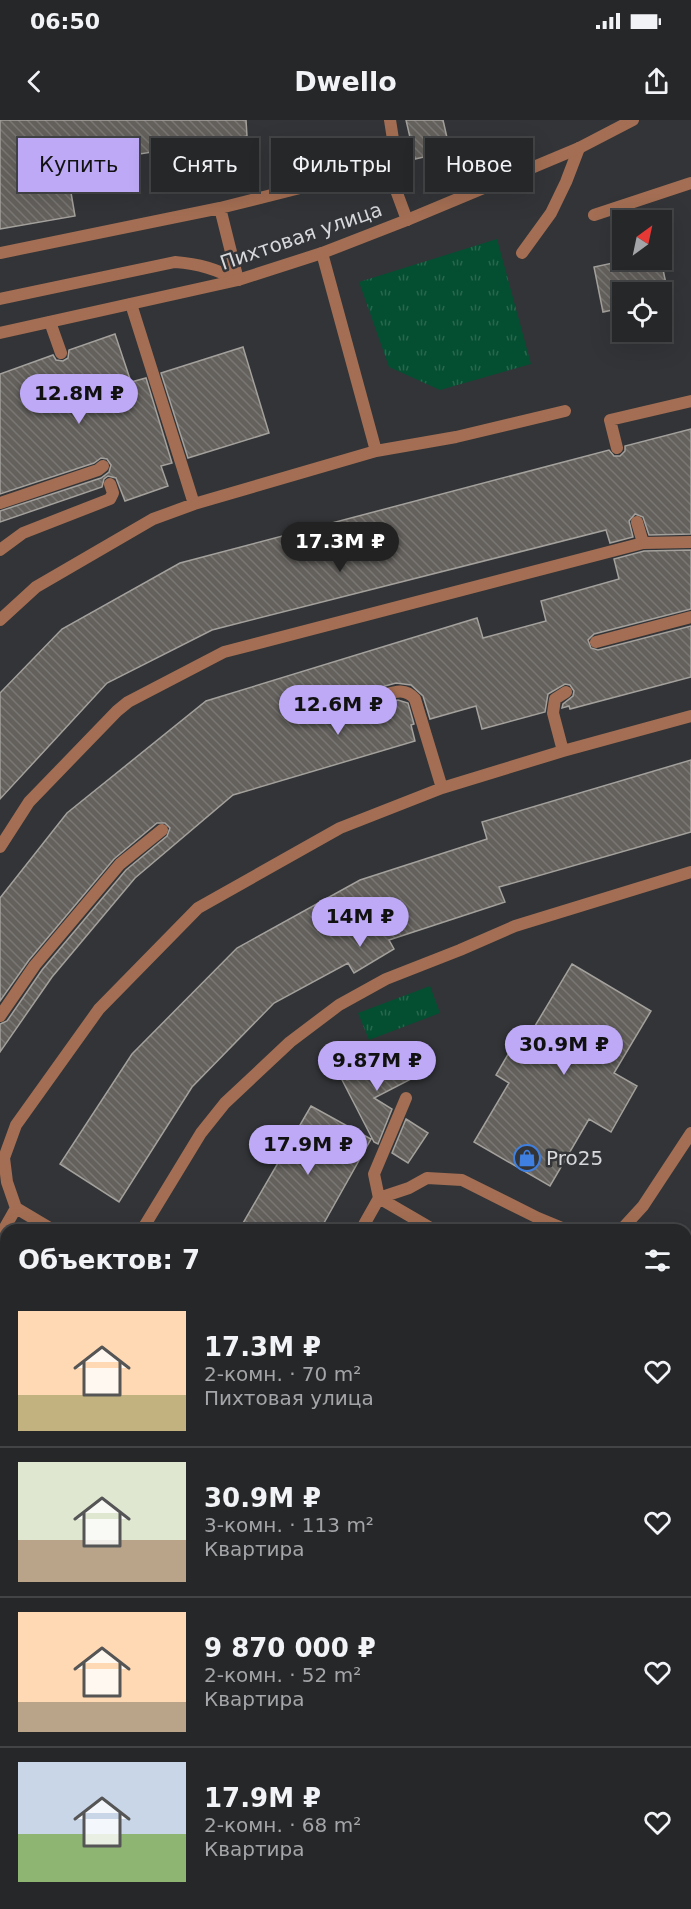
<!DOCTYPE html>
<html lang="ru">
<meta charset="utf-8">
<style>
:root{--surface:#262729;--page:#2e2f31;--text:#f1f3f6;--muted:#a4a5a8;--line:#424446;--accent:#bda9f5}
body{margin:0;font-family:"DejaVu Sans",sans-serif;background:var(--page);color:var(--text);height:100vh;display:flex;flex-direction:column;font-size:22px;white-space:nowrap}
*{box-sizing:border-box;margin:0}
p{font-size:20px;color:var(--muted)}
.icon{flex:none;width:33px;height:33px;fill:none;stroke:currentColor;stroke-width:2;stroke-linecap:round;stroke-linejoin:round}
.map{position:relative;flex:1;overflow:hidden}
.side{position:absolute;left:0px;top:1104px;width:692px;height:686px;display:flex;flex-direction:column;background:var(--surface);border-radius:18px 18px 0 0;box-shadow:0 6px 24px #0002,0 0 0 2px var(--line)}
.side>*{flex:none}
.top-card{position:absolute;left:18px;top:18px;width:656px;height:54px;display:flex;gap:12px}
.needle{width:39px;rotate:33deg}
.controls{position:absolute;left:612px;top:90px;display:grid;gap:12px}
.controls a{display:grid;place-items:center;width:60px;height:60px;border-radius:0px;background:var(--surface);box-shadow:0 6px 24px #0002,0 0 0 2px var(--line);font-size:30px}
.price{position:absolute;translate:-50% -51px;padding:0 14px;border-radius:21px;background:var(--accent);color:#111;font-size:20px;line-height:39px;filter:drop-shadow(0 2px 3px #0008)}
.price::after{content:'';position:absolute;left:50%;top:36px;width:18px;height:14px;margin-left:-9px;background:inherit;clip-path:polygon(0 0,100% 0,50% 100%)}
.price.current{background:#222;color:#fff}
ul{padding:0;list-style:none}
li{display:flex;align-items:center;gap:18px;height:150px;padding:0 18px}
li+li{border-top:2px solid var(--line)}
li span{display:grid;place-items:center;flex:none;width:168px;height:120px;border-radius:0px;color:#555}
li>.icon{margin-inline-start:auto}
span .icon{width:72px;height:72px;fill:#fffc;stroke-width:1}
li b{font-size:26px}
h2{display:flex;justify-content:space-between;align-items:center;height:72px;padding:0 18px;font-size:26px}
.pill{padding:0 21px;border-radius:0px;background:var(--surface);box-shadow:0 6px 24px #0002,0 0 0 2px var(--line);font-size:21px;line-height:54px}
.pill.current{background:var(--accent);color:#111}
.status{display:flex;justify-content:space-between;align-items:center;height:42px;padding:0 30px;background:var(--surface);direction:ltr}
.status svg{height:16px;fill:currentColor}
header{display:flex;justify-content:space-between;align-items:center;height:78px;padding:0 18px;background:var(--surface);font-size:27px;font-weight:700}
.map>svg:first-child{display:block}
.grass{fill:url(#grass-tufts)}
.forest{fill:url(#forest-firs)}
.building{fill:url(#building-back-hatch);stroke:#a4a19d;stroke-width:1.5}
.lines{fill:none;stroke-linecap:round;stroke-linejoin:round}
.lane{stroke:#a36e53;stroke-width:12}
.street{stroke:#a36e53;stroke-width:12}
.secondary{stroke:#e18d62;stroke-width:12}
.labels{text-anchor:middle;stroke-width:5;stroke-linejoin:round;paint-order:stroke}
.street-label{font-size:20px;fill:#d7d8db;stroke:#323437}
.poi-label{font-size:20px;fill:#d7d8db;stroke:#323437;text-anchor:start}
</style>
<div class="status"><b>06:50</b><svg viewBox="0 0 49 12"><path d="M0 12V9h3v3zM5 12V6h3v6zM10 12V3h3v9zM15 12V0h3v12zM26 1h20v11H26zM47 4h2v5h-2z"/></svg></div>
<header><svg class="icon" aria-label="back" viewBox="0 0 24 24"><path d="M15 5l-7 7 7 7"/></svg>Dwello<svg class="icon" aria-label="share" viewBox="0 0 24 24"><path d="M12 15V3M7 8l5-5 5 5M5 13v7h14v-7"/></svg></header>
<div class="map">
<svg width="691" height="1789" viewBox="0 0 691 1789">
<defs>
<pattern id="grass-tufts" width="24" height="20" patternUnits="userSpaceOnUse" patternTransform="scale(1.5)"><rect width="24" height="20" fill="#044e31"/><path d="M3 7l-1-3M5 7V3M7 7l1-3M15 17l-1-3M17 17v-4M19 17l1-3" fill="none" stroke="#28674e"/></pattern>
<pattern id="forest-firs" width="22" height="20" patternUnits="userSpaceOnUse" patternTransform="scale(1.5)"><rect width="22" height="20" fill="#01794f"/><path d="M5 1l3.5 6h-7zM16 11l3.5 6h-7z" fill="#319170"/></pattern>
<pattern id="building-back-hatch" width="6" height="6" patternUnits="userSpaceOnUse" patternTransform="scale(1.5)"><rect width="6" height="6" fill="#64615d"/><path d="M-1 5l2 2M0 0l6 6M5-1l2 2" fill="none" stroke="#797774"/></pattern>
</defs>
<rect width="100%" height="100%" fill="#323437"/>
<path class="grass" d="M 497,119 L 531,244 L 440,270 L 389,247 L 359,162 Z
M 430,866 L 440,893 L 369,920 L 358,893 Z
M 6,1733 L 6,1764 L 5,1764 L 0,1748 L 0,1735 Z"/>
<path class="forest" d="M 691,1271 L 691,1360 L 686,1360 L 686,1272 Z
M 346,1784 L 413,1784 L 410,1789 L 342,1789 Z"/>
<path class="building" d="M 0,0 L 246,0 L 247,16 L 241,17 L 244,32 L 174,44 L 171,29 L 101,40 L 104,55 L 69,61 L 75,96 L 0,109 Z
M 406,0 L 443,0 L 450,31 L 415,39 Z
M 627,140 L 661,140 L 669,178 L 662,180 L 662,172 L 622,172 L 622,188 L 603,192 L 594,147 Z
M 115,214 L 131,262 L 146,258 L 172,343 L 161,346 L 168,366 L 125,381 L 116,358 L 108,356 L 104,359 L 102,367 L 0,402 L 0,391 L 101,358 L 109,352 L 111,345 L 107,339 L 101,338 L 94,343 L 0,374 L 0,254 L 53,235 L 56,240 L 63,241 L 68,238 L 69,230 Z
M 243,227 L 269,313 L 188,338 L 161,253 Z
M 691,309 L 691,414 L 649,415 L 643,397 L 635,394 L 629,401 L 633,417 L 610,423 L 606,410 L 212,510 L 107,563 L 0,679 L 0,573 L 62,509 L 180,443 L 609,330 L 614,336 L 620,336 L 625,331 L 625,326 Z
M 691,430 L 691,489 L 594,514 L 588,520 L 591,528 L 598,530 L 691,506 L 691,557 L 570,589 L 569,586 L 562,588 L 563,584 L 573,576 L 574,571 L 570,565 L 565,564 L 548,574 L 545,592 L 482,609 L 476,586 L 430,599 L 423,576 L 411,565 L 396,563 L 374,569 L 369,574 L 369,579 L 374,585 L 398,580 L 408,583 L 414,604 L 411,605 L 415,621 L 233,675 L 135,758 L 52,857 L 0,932 L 0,904 L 7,901 L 42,850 L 126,750 L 167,716 L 170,708 L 165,703 L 157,703 L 114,739 L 29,840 L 0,881 L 0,778 L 67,693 L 206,581 L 477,498 L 483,518 L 546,501 L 541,481 L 619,459 L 614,439 L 644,431 Z
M 691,640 L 691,712 L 499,767 L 505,782 L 389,820 L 394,829 L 354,853 L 348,843 L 274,883 L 192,967 L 119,1082 L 60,1044 L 132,934 L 237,828 L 360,760 L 487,719 L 482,702 Z
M 572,844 L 651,891 L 614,953 L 637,966 L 611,1012 L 589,999 L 550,1066 L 474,1022 L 509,963 L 496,955 L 524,907 L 532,911 Z
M 400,933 L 413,958 L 374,978 L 392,989 L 378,1024 L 374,1022 L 340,956 L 347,960 Z
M 311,986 L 371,1019 L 320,1110 L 239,1110 Z
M 406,999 L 428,1013 L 408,1043 L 392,1033 Z"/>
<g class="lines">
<path class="lane" d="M 387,46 L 407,100
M 594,95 L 691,63
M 0,133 L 220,88 L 387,46 L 395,32 L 390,0
M 522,133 L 551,93 L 566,62 L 579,28
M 0,179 L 175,142 C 200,144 215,149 238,160 L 220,88
M 131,184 L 194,384
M 50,202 L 61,233
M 617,328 L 610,300 L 691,281
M 376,331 L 456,317 L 565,291
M 0,383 L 98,350 L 103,346
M 637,402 L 643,423 L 691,422
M 0,430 L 23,413 L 110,379 L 113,373 L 110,364
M 0,500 L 36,467 L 153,399 L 194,384 L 376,331 L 322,133
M 596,522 L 691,497
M 377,577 C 392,573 404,566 415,579 L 442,668
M 563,631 L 553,593 L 555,579 L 566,572
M 0,727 L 29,682 L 117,591 L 128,582 L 224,532 L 643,423
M 0,896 L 35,845 L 120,744 L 162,710
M 406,978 L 374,1054 L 379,1078 L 409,1068 L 427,1058 L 462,1060 L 538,1098 L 567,1110
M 145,1105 L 201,1013 L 225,983 L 290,922 L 339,885 L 386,859 L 460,830 L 515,806 L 691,752
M 53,1110 L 16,1088 L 7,1062 L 4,1038 L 16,1005 L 99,889 L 198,788 L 340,708 L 442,668 L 563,631 L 691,596
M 361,1110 L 379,1078 L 434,1110
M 621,1110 L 643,1086 L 691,1013
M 0,1116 L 16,1088
M 686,1135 L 691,1127
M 686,1378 L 691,1381
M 0,1403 L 6,1393
M 0,1619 L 6,1617
M 686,1744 L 691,1740
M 68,1789 L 78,1784"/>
<path class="street" d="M 0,213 L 238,160 L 322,133 L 407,100 L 579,28 L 633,0"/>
<path class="secondary" d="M 686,1458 L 691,1448
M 481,1789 L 484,1784"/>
</g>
<defs>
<symbol id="shop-ring" viewBox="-11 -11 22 22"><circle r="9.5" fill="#323437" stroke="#3f7fe0" stroke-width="1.5"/><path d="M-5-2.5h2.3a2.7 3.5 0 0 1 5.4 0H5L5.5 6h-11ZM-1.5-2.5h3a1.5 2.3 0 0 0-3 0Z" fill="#3f7fe0"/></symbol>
</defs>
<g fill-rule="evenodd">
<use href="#shop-ring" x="512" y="1023" width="30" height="30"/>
</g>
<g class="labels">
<g class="street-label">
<text transform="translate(301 116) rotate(-19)" y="7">Пихтовая улица</text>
</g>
<g class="poi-label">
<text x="546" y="1045">Pro25</text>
</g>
</g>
</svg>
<div class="controls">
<a><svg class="needle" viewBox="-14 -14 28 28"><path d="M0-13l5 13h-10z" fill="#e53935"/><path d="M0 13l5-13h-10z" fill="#a4a5a8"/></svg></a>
<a><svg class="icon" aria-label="locate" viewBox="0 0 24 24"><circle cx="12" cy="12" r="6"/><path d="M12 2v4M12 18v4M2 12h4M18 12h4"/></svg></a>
</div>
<b class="price" style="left:79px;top:305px">12.8M ₽</b>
<b class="price current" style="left:340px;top:453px">17.3M ₽</b>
<b class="price" style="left:338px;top:616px">12.6M ₽</b>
<b class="price" style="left:360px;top:828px">14M ₽</b>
<b class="price" style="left:564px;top:956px">30.9M ₽</b>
<b class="price" style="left:377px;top:972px">9.87M ₽</b>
<b class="price" style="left:308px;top:1056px">17.9M ₽</b>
<div class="top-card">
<a class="pill current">Купить</a>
<a class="pill">Снять</a>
<a class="pill">Фильтры</a>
<a class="pill">Новое</a>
</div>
<section class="side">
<h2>Объектов: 7<svg class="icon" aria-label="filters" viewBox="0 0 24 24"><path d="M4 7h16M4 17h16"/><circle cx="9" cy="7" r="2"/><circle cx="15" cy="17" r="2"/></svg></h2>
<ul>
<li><span style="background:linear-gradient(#ffd9b3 70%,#c2b280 0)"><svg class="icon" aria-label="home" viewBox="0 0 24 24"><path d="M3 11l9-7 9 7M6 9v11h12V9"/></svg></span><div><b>17.3M ₽</b><p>2-комн. · 70 m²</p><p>Пихтовая улица</p></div><svg class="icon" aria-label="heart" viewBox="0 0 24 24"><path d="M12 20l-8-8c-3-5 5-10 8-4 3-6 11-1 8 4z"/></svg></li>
<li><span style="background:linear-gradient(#dfe7d0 65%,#b9a48a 0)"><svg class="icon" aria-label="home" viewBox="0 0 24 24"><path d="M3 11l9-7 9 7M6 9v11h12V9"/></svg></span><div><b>30.9M ₽</b><p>3-комн. · 113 m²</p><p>Квартира</p></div><svg class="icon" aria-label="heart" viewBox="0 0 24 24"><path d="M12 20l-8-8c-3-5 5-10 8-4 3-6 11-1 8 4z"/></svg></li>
<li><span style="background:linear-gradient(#ffd9b3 75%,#b9a48a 0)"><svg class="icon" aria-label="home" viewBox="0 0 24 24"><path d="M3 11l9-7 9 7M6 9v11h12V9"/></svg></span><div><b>9 870 000 ₽</b><p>2-комн. · 52 m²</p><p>Квартира</p></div><svg class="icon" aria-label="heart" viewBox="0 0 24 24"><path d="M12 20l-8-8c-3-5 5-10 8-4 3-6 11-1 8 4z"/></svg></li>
<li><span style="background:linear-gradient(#c9d6e8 60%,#8fb573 0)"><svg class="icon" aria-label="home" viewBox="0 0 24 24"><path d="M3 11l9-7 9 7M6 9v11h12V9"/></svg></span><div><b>17.9M ₽</b><p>2-комн. · 68 m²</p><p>Квартира</p></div><svg class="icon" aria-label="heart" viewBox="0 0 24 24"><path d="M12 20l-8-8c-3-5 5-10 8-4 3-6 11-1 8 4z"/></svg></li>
</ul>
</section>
</div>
